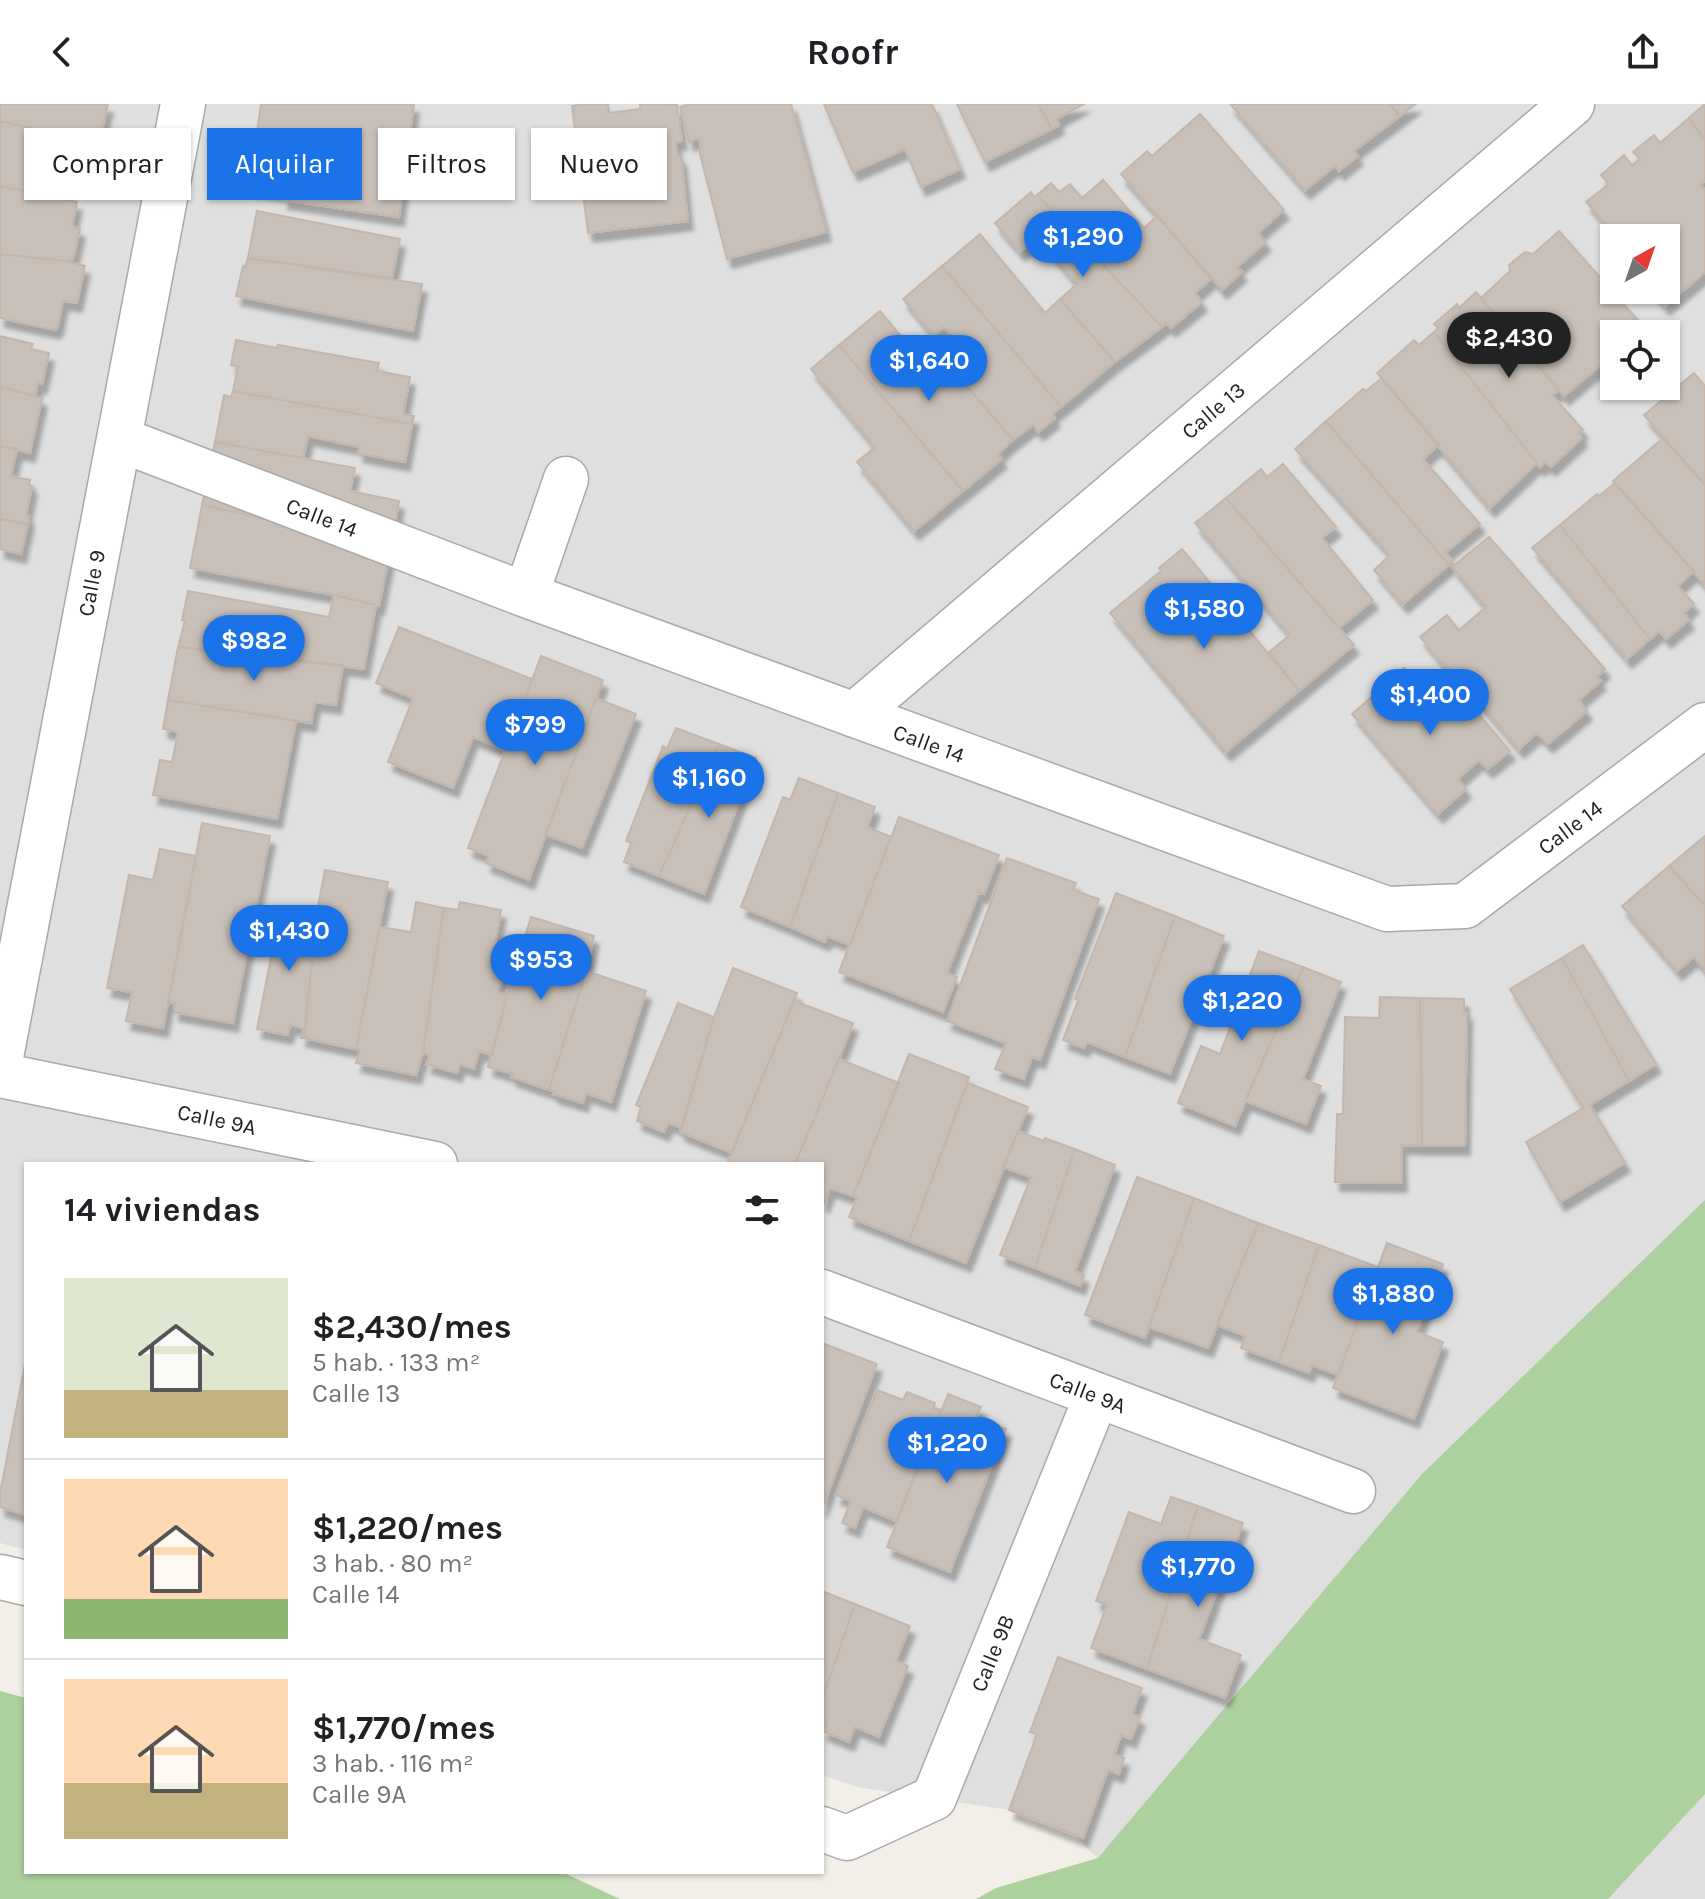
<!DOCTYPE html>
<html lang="es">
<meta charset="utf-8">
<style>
:root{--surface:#fff;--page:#f2f2f2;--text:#202124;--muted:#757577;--line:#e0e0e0;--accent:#1a73e8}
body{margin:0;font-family:Karla,sans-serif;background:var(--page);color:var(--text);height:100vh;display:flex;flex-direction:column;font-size:30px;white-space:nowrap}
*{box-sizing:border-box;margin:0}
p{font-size:26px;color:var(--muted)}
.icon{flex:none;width:44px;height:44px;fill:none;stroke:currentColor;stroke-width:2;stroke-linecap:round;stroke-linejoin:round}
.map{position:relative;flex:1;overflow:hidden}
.panel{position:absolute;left:24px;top:1058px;width:800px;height:712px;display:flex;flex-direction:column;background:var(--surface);border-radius:0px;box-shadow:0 2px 6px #0004}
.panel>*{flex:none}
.top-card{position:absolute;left:24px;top:24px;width:800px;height:72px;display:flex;gap:16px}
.needle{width:52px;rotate:40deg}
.buttons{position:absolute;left:1600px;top:120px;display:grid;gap:16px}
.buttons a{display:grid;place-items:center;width:80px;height:80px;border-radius:0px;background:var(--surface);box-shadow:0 2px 6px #0004;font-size:40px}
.price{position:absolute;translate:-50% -68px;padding:0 18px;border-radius:28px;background:var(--accent);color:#fff;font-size:26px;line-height:52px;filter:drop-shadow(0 2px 4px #0008)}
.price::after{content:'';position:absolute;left:50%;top:48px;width:24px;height:18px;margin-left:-12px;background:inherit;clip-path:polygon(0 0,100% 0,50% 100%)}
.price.selected{background:#222;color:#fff}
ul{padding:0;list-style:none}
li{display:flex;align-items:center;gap:24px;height:200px;padding:0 40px}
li+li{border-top:2px solid var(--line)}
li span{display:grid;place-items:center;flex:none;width:224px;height:160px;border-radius:0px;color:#555}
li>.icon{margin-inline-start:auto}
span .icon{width:96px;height:96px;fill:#fffc;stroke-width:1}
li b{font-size:34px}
h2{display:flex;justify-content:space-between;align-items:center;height:96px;padding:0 40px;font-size:34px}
.pill{padding:0 28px;border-radius:0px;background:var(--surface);box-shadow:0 2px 6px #0004;font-size:28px;line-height:72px}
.pill.selected{background:var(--accent);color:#fff}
header{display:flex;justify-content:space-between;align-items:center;height:104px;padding:0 40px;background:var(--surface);font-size:36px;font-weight:700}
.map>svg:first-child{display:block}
.residential{fill:#e0dfdf;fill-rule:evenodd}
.forest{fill:#add19e}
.building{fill:#c7bfb8;stroke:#c4b6ab;stroke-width:2;filter:url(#shadow)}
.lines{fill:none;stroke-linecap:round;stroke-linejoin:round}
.minor-casing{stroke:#a9a9a9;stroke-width:47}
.minor{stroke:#fff;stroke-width:44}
.labels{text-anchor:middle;stroke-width:7;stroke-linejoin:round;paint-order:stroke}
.street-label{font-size:22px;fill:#222;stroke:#fff}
</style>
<header><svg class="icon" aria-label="back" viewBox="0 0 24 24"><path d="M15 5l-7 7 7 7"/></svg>Roofr<svg class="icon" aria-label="share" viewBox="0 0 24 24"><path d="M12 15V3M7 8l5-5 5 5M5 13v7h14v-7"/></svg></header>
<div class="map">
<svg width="1705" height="1795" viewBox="0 0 1705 1795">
<defs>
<filter id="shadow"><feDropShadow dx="5" dy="9" stdDeviation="2" flood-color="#0004"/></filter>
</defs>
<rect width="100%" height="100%" fill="#f2efe9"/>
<path class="residential" d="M 0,0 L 1705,0 L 1705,1795 L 1139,1795 L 1056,1713 L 857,1683 L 822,1671 L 822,1060 L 26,1060 L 26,1446 L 0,1439 ZM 1614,134 L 1666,134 L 1666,186 L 1614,186 ZM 1614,230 L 1666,230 L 1666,282 L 1614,282 Z"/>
<path class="forest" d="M 1705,1096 L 1705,1690 L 1608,1795 L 976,1795 L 996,1784 L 1098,1754 L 1422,1370 Z
M 0,1587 L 26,1594 L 26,1768 L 562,1768 L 620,1795 L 0,1795 Z"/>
<path class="building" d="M 0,0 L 108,0 L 101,30 L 95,29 L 93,38 L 0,17 Z
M 261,0 L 414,0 L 399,113 L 283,96 L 284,89 L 249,84 Z
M 584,0 L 608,0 L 609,9 L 640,5 L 640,0 L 677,1 L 682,37 L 675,38 L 678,52 L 681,52 L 688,117 L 588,129 L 572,2 Z
M 690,0 L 791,0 L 826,128 L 727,155 L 699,46 L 701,44 L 699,34 L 689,38 L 680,3 Z
M 824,0 L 932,0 L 960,65 L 921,83 L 905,45 L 853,68 Z
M 957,0 L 1038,0 L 1052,25 L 985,58 Z
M 1038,0 L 1084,0 L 1057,15 L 1059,21 L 1052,25 Z
M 1230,0 L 1389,0 L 1400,12 L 1354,47 L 1358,52 L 1339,67 L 1335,62 L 1305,86 Z
M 1389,0 L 1416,0 L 1400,12 Z
M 1705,0 L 1705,36 L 1689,14 Z
M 1200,10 L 1284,106 L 1258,129 L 1266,138 L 1237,163 L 1242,168 L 1222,186 L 1121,70 L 1147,47 L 1152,52 Z
M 1689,14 L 1705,36 L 1705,77 L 1700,81 L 1705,86 L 1705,168 L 1665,202 L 1651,186 L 1666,186 L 1666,134 L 1617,134 L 1586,98 L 1609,80 L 1601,71 L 1624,51 L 1632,61 L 1640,55 L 1633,48 L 1654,31 L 1660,39 Z
M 0,17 L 93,38 L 92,42 L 99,43 L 94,70 L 71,66 L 65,95 L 0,82 Z
M 1103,76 L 1144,124 L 1157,112 L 1211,175 L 1195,189 L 1202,198 L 1171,224 L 1166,219 L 1162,223 L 1037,91 L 1051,79 L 1059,88 L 1070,80 L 1082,94 Z
M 0,82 L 77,98 L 72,122 L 80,125 L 73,155 L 66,157 L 0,150 Z
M 1031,88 L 1034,93 L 1037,91 L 1162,223 L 1115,258 L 1060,195 L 1077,180 L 1037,133 L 1020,148 L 995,119 Z
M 257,107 L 400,135 L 392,174 L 248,154 Z
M 1559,127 L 1643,222 L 1645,221 L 1653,230 L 1614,230 L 1614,250 L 1564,292 L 1481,194 L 1510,167 L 1509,161 L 1525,148 L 1533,150 Z
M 980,130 L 1045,209 L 1060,195 L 1115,258 L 1061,303 L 942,162 Z
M 0,150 L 66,157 L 85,162 L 77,199 L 63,197 L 58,222 L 55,226 L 0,214 Z
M 248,154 L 422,180 L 413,227 L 236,192 L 243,162 L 245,163 Z
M 942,162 L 1061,303 L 1052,310 L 1055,314 L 1038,328 L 1033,321 L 1013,336 L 959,273 L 975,259 L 944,223 L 934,232 L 903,195 Z
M 1476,188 L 1559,286 L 1552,291 L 1583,326 L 1579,329 L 1582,334 L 1551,363 L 1545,358 L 1540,363 L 1434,228 L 1438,224 L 1434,220 L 1457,200 L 1459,204 Z
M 880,207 L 944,285 L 959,273 L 1013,336 L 998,350 L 1002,355 L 963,387 L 839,241 Z
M 1434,228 L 1540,363 L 1536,360 L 1490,404 L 1377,269 L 1414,236 L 1419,241 Z
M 0,232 L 33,240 L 31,245 L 49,249 L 42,280 L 38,279 L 35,292 L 0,283 Z
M 236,236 L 277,244 L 278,241 L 379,259 L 377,267 L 410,273 L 403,310 L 414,312 L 412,320 L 233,287 L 238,263 L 231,261 Z
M 839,241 L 963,387 L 914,427 L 857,358 L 875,343 L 811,265 Z
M 1694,269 L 1705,282 L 1705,381 L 1644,311 Z
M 1382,274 L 1439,341 L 1423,355 L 1480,420 L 1446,448 L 1452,457 L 1449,461 L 1326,317 L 1363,285 L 1366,287 Z
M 0,283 L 42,294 L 30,349 L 0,342 Z
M 233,287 L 412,320 L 405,358 L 358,349 L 360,343 L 308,332 L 303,354 L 215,338 L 224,291 L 231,293 Z
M 1326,317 L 1449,461 L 1403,500 L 1374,466 L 1390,451 L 1295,345 Z
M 1663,334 L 1705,381 L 1705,481 L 1613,377 Z
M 215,338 L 355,364 L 350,387 L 399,397 L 391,443 L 202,401 Z
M 0,342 L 17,345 L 11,372 L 30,376 L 29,381 L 32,382 L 26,411 L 29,412 L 28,420 L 0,415 Z
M 1283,360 L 1336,423 L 1322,434 L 1373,496 L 1339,524 L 1226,394 L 1261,365 L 1267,373 Z
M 1615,379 L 1694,467 L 1678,482 L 1694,500 L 1684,509 L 1689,516 L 1666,535 L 1659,527 L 1650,535 L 1560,421 L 1597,390 L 1599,392 Z
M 1226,394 L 1354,541 L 1299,587 L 1269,548 L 1290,531 L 1195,419 Z
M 202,401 L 391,443 L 379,502 L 334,491 L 190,464 Z
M 0,415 L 28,420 L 21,450 L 0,445 Z
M 1560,421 L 1650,535 L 1627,555 L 1532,444 Z
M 1489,433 L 1605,565 L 1597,573 L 1601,577 L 1579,596 L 1587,607 L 1548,640 L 1537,629 L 1519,645 L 1450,564 L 1447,565 L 1420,533 L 1447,511 L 1459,526 L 1486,503 L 1452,463 Z
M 1182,445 L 1299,587 L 1226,648 L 1110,509 L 1161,467 L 1159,464 Z
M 188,487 L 329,513 L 334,491 L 376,501 L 364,565 L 178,543 L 185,517 L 182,516 Z
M 399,523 L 532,575 L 507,647 L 473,633 L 453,684 L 388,658 L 413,594 L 376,579 Z
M 178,543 L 343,561 L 336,601 L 315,598 L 311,619 L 168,596 Z
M 541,552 L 603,576 L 529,776 L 486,759 L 489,752 L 468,744 Z
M 1404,564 L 1433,600 L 1454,581 L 1510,647 L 1488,665 L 1479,656 L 1458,675 L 1466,685 L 1438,710 L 1352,610 Z
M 596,594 L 636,610 L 582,744 L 546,731 Z
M 168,596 L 296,617 L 277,715 L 153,691 L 160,656 L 172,658 L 178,628 L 163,625 Z
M 676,624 L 719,640 L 659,772 L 624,758 L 631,739 L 626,737 L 663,642 L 667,645 Z
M 719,640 L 756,654 L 704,790 L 659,772 Z
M 799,674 L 838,689 L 790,823 L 741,803 L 783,693 L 790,696 Z
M 838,689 L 875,703 L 867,723 L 891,733 L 850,841 L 827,832 L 825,838 L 790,823 Z
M 899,713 L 999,751 L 984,790 L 979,789 L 947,869 L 957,873 L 943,908 L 839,868 Z
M 202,719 L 270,732 L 233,919 L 174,908 L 175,899 L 169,898 Z
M 1705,732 L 1705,802 L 1669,762 Z
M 160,745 L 196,752 L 163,924 L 126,917 L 132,888 L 107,884 L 129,771 L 153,776 Z
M 1007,754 L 1076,779 L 1073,786 L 1099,795 L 1040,956 L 1032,953 L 1024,975 L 995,965 L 1006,939 L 947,917 Z
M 1669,762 L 1705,802 L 1705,866 L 1694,853 L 1677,867 L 1622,802 Z
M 325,766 L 388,778 L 356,945 L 304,934 L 317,808 Z
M 1116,789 L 1175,812 L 1125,953 L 1087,938 L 1084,944 L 1063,936 L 1078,896 L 1075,895 Z
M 416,798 L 444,804 L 423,949 L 416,971 L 356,959 L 360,945 L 356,945 L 380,823 L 411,828 Z
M 460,798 L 501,806 L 491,864 L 505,867 L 497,888 L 507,891 L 492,951 L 479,947 L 474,965 L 460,960 L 457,969 L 426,960 L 430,951 L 423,949 L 444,804 L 458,806 Z
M 281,802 L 317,808 L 304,934 L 301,934 L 303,924 L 290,921 L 288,931 L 257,925 Z
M 1175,812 L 1224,832 L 1170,970 L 1125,953 Z
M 531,813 L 594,832 L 586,867 L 549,986 L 511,973 L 513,970 L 488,963 L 507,891 Z
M 1583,841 L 1656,960 L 1629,977 L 1562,854 Z
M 1259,847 L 1303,863 L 1235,1022 L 1178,999 L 1201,942 L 1220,950 Z
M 1562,854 L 1629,977 L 1590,1001 L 1625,1059 L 1560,1098 L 1526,1038 L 1583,1004 L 1510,885 Z
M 1303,863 L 1341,878 L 1303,975 L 1321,982 L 1306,1020 L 1245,997 Z
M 733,864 L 797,889 L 732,1049 L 680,1028 L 714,913 Z
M 586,867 L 646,887 L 611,998 L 586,989 L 583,999 L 553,990 L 554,987 L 549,986 Z
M 1380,893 L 1420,894 L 1422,1042 L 1401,1041 L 1402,1079 L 1335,1078 L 1337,1010 L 1343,1010 L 1345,913 L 1379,914 Z
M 1420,894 L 1464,895 L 1464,908 L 1467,908 L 1465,1042 L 1422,1042 Z
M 794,897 L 853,919 L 839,955 L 795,1060 L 727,1060 Z
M 678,899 L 714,913 L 682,1024 L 668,1019 L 664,1028 L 637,1017 L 641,1003 L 636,1001 Z
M 909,950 L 969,973 L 909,1137 L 849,1113 L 857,1094 L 853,1092 Z
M 839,955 L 899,979 L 853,1092 L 830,1084 L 824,1100 L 822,1099 L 822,1060 L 795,1060 Z
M 968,979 L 1028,1003 L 966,1159 L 909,1137 Z
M 1018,1027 L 1044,1037 L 1045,1034 L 1075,1045 L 1035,1164 L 1000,1151 L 1031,1073 L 1003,1063 Z
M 1075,1045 L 1115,1061 L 1075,1167 L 1084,1171 L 1080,1182 L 1035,1164 Z
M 1137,1073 L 1194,1094 L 1145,1234 L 1085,1211 Z
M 1194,1094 L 1258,1119 L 1208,1244 L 1149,1223 Z
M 1258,1119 L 1319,1141 L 1279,1258 L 1241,1244 L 1245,1232 L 1217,1221 Z
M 1387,1139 L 1443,1160 L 1417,1228 L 1443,1238 L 1414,1315 L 1333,1284 Z
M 1319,1141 L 1378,1163 L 1338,1271 L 1312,1261 L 1309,1269 L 1279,1258 Z
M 822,1239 L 877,1260 L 822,1405 Z
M 25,1260 L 26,1260 L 26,1411 L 0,1403 L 0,1389 Z
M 877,1286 L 903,1296 L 907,1288 L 935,1299 L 934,1304 L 941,1306 L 896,1417 L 863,1403 L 855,1424 L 842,1419 L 851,1397 L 836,1391 Z
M 948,1290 L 981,1303 L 976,1314 L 1006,1325 L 950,1468 L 887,1443 Z
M 1171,1393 L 1198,1402 L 1147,1565 L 1091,1544 L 1107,1501 L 1096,1497 L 1129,1408 L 1161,1420 Z
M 1198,1402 L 1243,1419 L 1199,1535 L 1241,1551 L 1225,1594 L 1147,1565 Z
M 822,1487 L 855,1500 L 822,1596 Z
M 855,1500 L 910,1522 L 896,1557 L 908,1562 L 879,1633 L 855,1623 L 849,1638 L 822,1627 L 826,1617 L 822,1616 L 822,1596 Z
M 1058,1553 L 1142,1584 L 1132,1610 L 1140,1613 L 1131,1635 L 1121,1631 L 1114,1651 L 1124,1654 L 1119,1670 L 1108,1666 L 1083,1734 L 1009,1706 L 1037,1630 L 1030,1628 Z"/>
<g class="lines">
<defs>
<path id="minor" d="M 119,335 L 526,491 L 1387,805 L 1465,802 L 1705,621
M 526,491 L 566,375
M 854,611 L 1572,0
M 0,958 L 183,0
M 0,971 L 435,1060
M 822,1188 L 1353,1387
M 0,1473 L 26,1479
M 822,1725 L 847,1734 L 934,1694 L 1097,1291"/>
</defs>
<use href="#minor" class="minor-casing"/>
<use href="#minor" class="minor"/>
</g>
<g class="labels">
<g class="street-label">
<text transform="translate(1213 306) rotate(-40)" y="8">Calle 13</text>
<text transform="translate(322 413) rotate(21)" y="8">Calle 14</text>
<text transform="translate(91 479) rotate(-79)" y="8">Calle 9</text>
<text transform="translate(929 639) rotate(20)" y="8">Calle 14</text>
<text transform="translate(1570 723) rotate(-37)" y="8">Calle 14</text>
<text transform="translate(217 1015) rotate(12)" y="8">Calle 9A</text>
<text transform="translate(1088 1288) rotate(21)" y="8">Calle 9A</text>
<text transform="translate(992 1549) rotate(-68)" y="8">Calle 9B</text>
</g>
</g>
</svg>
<div class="buttons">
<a><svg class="needle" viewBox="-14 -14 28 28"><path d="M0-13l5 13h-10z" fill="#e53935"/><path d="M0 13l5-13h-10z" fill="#757577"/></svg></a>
<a><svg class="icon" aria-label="locate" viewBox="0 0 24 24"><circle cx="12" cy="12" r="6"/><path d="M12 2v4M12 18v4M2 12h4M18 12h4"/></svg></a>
</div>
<b class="price" style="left:1083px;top:175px">$1,290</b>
<b class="price selected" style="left:1509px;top:276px">$2,430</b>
<b class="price" style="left:929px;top:299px">$1,640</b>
<b class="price" style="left:1204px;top:547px">$1,580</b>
<b class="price" style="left:254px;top:579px">$982</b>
<b class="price" style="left:1430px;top:633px">$1,400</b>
<b class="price" style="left:535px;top:663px">$799</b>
<b class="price" style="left:709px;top:716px">$1,160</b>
<b class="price" style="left:289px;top:869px">$1,430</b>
<b class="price" style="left:541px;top:898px">$953</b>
<b class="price" style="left:1242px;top:939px">$1,220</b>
<b class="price" style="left:1393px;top:1232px">$1,880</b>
<b class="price" style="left:947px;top:1381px">$1,220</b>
<b class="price" style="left:1198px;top:1505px">$1,770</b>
<div class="top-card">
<a class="pill">Comprar</a>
<a class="pill selected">Alquilar</a>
<a class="pill">Filtros</a>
<a class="pill">Nuevo</a>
</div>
<section class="panel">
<h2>14 viviendas<svg class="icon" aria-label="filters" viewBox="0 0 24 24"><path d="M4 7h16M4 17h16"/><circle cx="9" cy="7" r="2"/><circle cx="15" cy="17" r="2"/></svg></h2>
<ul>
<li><span style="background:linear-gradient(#dfe7d0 70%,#c2b280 0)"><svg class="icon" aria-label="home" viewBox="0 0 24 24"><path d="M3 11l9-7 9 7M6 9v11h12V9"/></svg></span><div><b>$2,430/mes</b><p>5 hab. · 133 m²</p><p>Calle 13</p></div></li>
<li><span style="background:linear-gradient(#ffd9b3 75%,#8fb573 0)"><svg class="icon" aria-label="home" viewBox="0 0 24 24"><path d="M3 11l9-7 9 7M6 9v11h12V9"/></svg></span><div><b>$1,220/mes</b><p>3 hab. · 80 m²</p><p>Calle 14</p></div></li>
<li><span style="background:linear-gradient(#ffd9b3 65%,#c2b280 0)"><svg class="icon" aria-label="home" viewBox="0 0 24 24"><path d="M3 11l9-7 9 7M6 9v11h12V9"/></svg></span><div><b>$1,770/mes</b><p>3 hab. · 116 m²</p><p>Calle 9A</p></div></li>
</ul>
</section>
</div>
